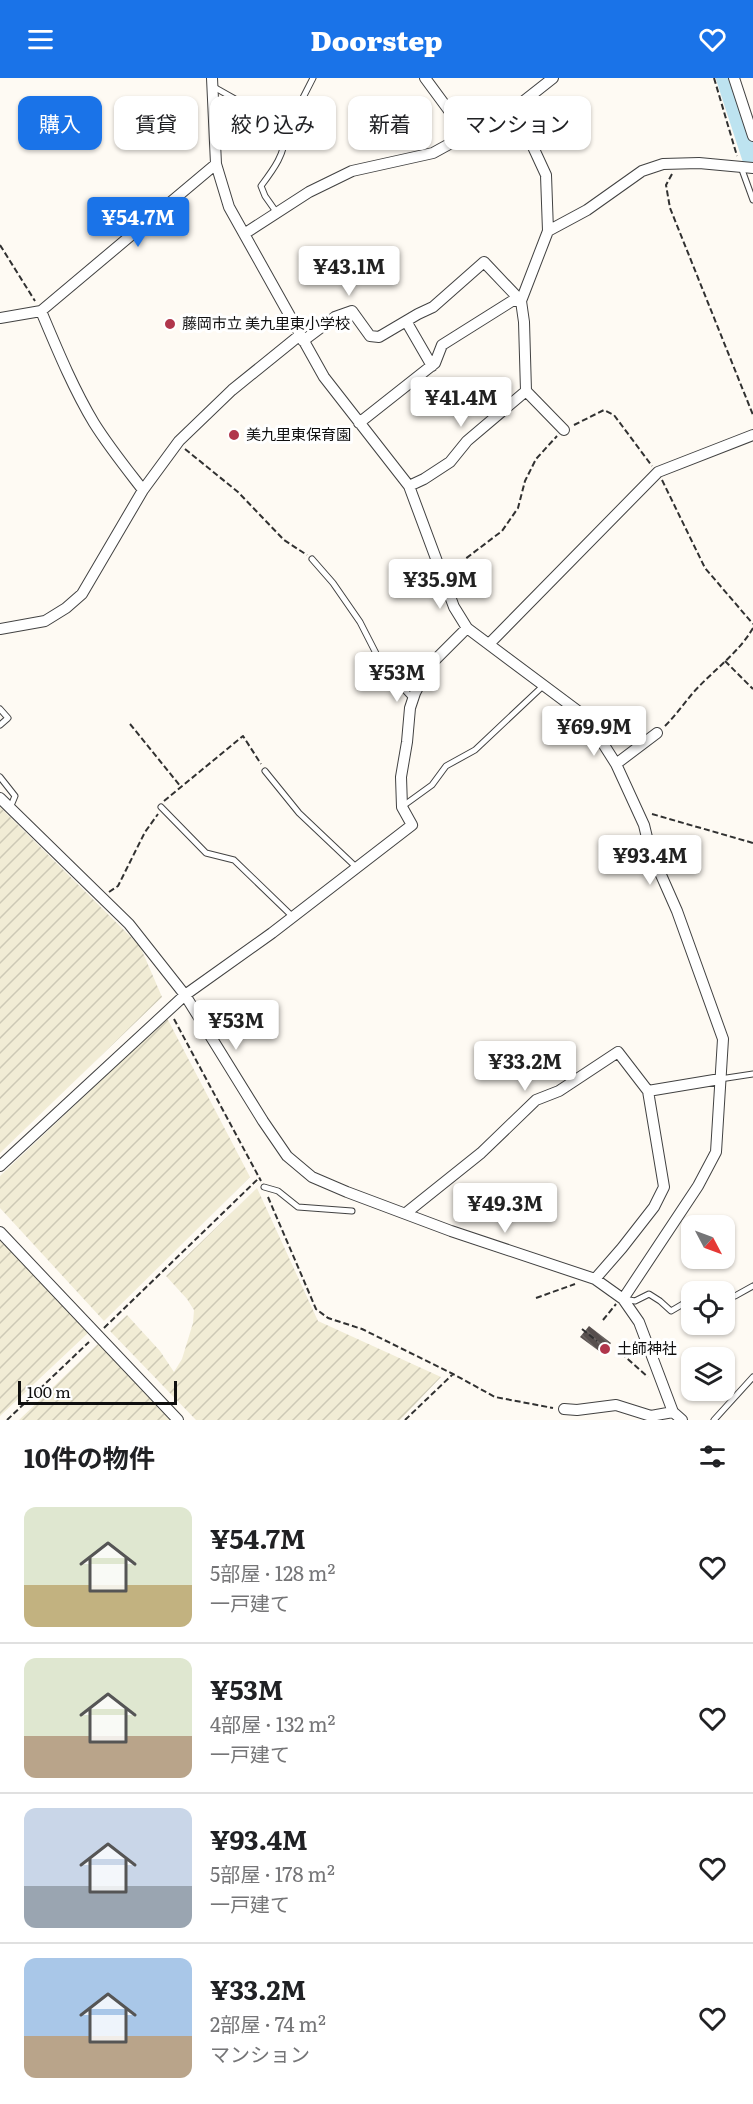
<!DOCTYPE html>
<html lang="ja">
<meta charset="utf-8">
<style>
:root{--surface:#fff;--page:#f2f2f2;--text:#202124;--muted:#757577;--line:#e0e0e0;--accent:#1a73e8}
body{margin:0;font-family:Literata,"Noto Sans JP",serif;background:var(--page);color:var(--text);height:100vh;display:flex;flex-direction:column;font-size:22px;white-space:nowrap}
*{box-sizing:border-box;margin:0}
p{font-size:20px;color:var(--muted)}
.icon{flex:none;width:33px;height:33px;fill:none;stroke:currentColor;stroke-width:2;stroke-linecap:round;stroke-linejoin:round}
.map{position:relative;height:1342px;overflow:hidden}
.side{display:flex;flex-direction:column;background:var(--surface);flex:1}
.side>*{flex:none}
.top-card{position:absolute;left:18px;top:18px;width:717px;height:54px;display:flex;gap:12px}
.needle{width:39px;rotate:131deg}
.fabs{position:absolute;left:681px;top:1137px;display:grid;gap:12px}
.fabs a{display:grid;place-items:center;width:54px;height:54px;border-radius:12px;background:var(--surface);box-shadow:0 2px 4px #0004;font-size:30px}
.scale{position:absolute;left:18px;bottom:15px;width:159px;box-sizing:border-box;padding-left:6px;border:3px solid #0f0f0f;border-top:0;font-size:16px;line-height:21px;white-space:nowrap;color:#0f0f0f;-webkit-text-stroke:4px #fff;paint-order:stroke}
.price{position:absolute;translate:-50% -51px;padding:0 14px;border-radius:6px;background:#fff;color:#222;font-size:20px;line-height:39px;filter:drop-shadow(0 2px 3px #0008)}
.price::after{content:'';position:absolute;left:50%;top:36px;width:18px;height:14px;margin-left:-9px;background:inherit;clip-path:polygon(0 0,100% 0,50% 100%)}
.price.selected{background:var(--accent);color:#fff}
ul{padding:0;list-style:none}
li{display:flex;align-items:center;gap:18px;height:150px;padding:0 24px}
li+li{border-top:2px solid var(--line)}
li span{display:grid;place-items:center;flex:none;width:168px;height:120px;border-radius:12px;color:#555}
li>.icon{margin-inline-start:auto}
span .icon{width:72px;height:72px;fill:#fffc;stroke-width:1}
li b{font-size:26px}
h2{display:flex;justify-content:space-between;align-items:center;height:72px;padding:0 24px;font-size:26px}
.chip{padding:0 21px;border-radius:12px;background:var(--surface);box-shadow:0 2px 4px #0004;font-size:21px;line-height:54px}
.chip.selected{background:var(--accent);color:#fff}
header{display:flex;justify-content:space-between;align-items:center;height:78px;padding:0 24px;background:var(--accent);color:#fff;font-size:27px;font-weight:800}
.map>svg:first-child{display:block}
.farmland{fill:url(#farmland-furrows)}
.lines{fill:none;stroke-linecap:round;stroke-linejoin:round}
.river{stroke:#bde3f0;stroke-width:20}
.building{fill:url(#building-back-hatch)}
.service-casing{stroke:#424242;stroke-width:7}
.minor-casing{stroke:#424242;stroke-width:12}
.path{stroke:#313131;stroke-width:2;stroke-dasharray:6 3;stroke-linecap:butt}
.service{stroke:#fff;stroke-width:5}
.minor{stroke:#fff;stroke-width:10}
.poi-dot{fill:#b0364b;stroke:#fff;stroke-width:2}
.labels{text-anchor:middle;stroke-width:6;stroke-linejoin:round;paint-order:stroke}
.poi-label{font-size:15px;fill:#0f0f0f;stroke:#fff;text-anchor:start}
</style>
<header><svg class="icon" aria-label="menu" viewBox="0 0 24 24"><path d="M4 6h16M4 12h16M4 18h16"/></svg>Doorstep<svg class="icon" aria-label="heart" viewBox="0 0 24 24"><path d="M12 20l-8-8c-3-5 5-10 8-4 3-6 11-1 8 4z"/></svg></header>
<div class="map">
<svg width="753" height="1342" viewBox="0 0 753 1342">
<defs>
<pattern id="farmland-furrows" width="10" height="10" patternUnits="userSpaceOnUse" patternTransform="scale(1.5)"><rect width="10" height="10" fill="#f1ecd5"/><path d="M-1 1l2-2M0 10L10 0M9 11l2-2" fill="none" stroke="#cdc9b6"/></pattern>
<pattern id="building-back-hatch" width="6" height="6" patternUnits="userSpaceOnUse" patternTransform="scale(1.5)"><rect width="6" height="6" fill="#574f4d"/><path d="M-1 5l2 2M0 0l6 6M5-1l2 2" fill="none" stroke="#6a6462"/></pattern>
</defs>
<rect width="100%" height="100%" fill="#fefaf3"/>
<path class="farmland" d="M 0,729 L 140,868 L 162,919 L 0,1075 Z
M 167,940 L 250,1099 L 104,1243 L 0,1130 L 0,1098 Z
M 257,1110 L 318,1243 L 441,1299 L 400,1342 L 196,1342 L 110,1253 L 127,1237 L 160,1273 L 174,1294 L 182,1281 L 193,1245 L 194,1232 L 187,1221 L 166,1198 Z
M 0,1162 L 89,1254 L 0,1338 Z
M 100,1264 L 172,1342 L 19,1342 Z"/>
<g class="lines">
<path class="river" d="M 726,0 L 753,83"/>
</g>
<path class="building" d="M 589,1248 L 611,1265 L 603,1276 L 580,1259 Z"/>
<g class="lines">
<defs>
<path id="service" d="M 212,8 L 258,34 L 285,55 C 286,75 273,92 261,108 L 265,118 L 277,135
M 285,55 L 313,0
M 741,89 L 753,122
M 312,481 L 333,505 L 360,544 L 383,589 L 413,621
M 0,631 L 8,640 L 0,647
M 265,693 L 299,735 L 356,789
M 0,699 L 15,718 L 10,730
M 403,728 L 432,707 L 446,688 L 475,672 L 544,607
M 161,729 L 206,775 L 234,782 L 293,839
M 720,1001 L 753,996
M 264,1109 L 278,1113 L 298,1129 L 352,1133
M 724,1219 L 735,1218 L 753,1208
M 624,1221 L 635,1223 L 649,1216 L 660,1223 L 671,1233 L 683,1226 L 692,1224
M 714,1342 L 753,1299"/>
<path id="minor" d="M 212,0 L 216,86 L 229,129 L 324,299 L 409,408 L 454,529 L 467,550 L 578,633 L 597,656 L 616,686 L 644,747 L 650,772 L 677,833 L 723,961 L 716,1074 L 698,1108 L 623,1221
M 425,0 L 467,57
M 734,0 L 753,58
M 515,30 L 546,97 L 548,153 L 521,223 L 524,244 L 526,313 L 564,352
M 548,153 L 587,132 L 642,93 L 663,86 L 699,85 L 753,90
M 244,156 L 309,114 L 352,93 L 433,75 L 515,30 L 553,0
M 41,233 C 57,271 73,310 94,345 C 109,369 126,390 143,412 L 179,363 L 232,312 L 300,257
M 0,240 L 41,233 L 216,86
M 406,243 L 432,288
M 303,263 L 335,239 L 352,233 L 370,258 L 379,259 L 418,236 L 433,229 L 484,184 L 521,223
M 359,345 L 435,285 L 442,267 L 512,223 L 521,223
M 409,408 L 424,401 L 450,384 L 467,363 L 526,313
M 0,551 L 45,543 L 66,530 L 82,516 L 143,412
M 489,566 L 658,394 L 753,357
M 616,686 L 657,655
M 0,720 L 129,846 L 185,917 L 263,1043 L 287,1078 L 312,1099 L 347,1114 L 451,1153 L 595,1201 L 623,1221 L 639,1244 L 673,1334 L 682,1342
M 648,1013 L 720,1001
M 0,1088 L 185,917 L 272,855 L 412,747 L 402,729 L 401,699 L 407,664 L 410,630 L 415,615 L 430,587 L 467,550
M 406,1135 L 481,1075 L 536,1022 L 559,1013 L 618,974 L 648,1013 L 664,1109 L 654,1129 L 622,1170 L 595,1201
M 0,1154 L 178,1342
M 564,1331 L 577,1332 L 616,1327 L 651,1338 L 673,1334"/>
</defs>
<use href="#service" class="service-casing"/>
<use href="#minor" class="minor-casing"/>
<path class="path" d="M 714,0 L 737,78
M 672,96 L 666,107 L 670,130 L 753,337
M 0,167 L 35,223
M 574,347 L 604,332 L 614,337 L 652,388
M 185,371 L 238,414 L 284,462 L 307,477
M 662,402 L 705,490 L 753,546
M 452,491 L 502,453 L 518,430 L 525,403 L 536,381 L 557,358
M 725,583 L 753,611
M 130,646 L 181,709
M 665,648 C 675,638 683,627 692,616 C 712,593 738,576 753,550
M 164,723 L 243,658 L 261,686
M 652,736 L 753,765
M 109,814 L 118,808 L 145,754 L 158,736
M 174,941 L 261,1103
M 268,1119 L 316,1231 L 328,1240 L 362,1251 L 453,1296 L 495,1319 L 553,1330
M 536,1220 L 575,1206
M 603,1242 L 616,1226
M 104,1250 L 259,1100
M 582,1251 L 597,1263
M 621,1275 L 648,1299
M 7,1342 L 89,1264
M 405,1342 L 453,1296"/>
<use href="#service" class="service"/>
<use href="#minor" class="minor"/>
</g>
<g class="poi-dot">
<circle cx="170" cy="246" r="6"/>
<circle cx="234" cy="357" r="6"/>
<circle cx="605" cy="1271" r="6"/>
</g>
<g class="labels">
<g class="poi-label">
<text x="182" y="251">藤岡市立 美九里東小学校</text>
<text x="246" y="362">美九里東保育園</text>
<text x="617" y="1276">土師神社</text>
</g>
</g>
</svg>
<div class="fabs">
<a><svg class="needle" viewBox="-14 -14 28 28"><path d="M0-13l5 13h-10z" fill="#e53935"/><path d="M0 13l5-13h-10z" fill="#757577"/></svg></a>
<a><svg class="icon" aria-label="locate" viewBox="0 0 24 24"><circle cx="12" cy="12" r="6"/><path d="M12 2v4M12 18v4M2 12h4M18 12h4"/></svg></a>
<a><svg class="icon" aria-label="layers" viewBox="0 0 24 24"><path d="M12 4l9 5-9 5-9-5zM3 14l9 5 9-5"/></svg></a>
</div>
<div class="scale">100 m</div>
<b class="price selected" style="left:138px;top:170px">¥54.7M</b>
<b class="price" style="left:349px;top:219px">¥43.1M</b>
<b class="price" style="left:461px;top:350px">¥41.4M</b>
<b class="price" style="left:440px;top:532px">¥35.9M</b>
<b class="price" style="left:397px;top:625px">¥53M</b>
<b class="price" style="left:594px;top:679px">¥69.9M</b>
<b class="price" style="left:650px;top:808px">¥93.4M</b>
<b class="price" style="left:236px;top:973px">¥53M</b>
<b class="price" style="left:525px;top:1014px">¥33.2M</b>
<b class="price" style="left:505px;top:1156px">¥49.3M</b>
<div class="top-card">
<a class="chip selected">購入</a>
<a class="chip">賃貸</a>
<a class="chip">絞り込み</a>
<a class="chip">新着</a>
<a class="chip">マンション</a>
</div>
</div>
<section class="side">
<h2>10件の物件<svg class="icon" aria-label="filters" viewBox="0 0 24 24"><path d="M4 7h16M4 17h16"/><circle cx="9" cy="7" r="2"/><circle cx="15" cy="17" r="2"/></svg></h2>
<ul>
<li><span style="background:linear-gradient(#dfe7d0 65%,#c2b280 0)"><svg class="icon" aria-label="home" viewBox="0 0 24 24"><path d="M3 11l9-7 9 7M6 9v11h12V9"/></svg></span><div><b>¥54.7M</b><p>5部屋 · 128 m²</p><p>一戸建て</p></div><svg class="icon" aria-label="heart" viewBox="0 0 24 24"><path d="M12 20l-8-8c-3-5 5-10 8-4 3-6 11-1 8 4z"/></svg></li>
<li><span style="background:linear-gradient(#dfe7d0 65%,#b9a48a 0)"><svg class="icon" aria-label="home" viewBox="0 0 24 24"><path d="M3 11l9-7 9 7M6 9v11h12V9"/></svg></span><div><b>¥53M</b><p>4部屋 · 132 m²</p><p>一戸建て</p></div><svg class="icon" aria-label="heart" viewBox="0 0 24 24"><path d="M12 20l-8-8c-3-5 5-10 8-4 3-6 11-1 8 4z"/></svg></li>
<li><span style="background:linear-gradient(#c9d6e8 65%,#9aa5b1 0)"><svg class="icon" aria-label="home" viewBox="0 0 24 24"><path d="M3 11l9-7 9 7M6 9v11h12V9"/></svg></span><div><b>¥93.4M</b><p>5部屋 · 178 m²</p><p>一戸建て</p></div><svg class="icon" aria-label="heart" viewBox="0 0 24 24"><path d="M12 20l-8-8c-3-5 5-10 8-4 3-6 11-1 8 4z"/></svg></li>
<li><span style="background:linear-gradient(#a9c7e8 65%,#b9a48a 0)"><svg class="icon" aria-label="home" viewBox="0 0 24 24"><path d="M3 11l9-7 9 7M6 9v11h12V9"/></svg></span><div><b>¥33.2M</b><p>2部屋 · 74 m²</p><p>マンション</p></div><svg class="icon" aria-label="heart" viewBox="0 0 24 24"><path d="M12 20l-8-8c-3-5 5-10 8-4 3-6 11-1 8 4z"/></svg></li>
</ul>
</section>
